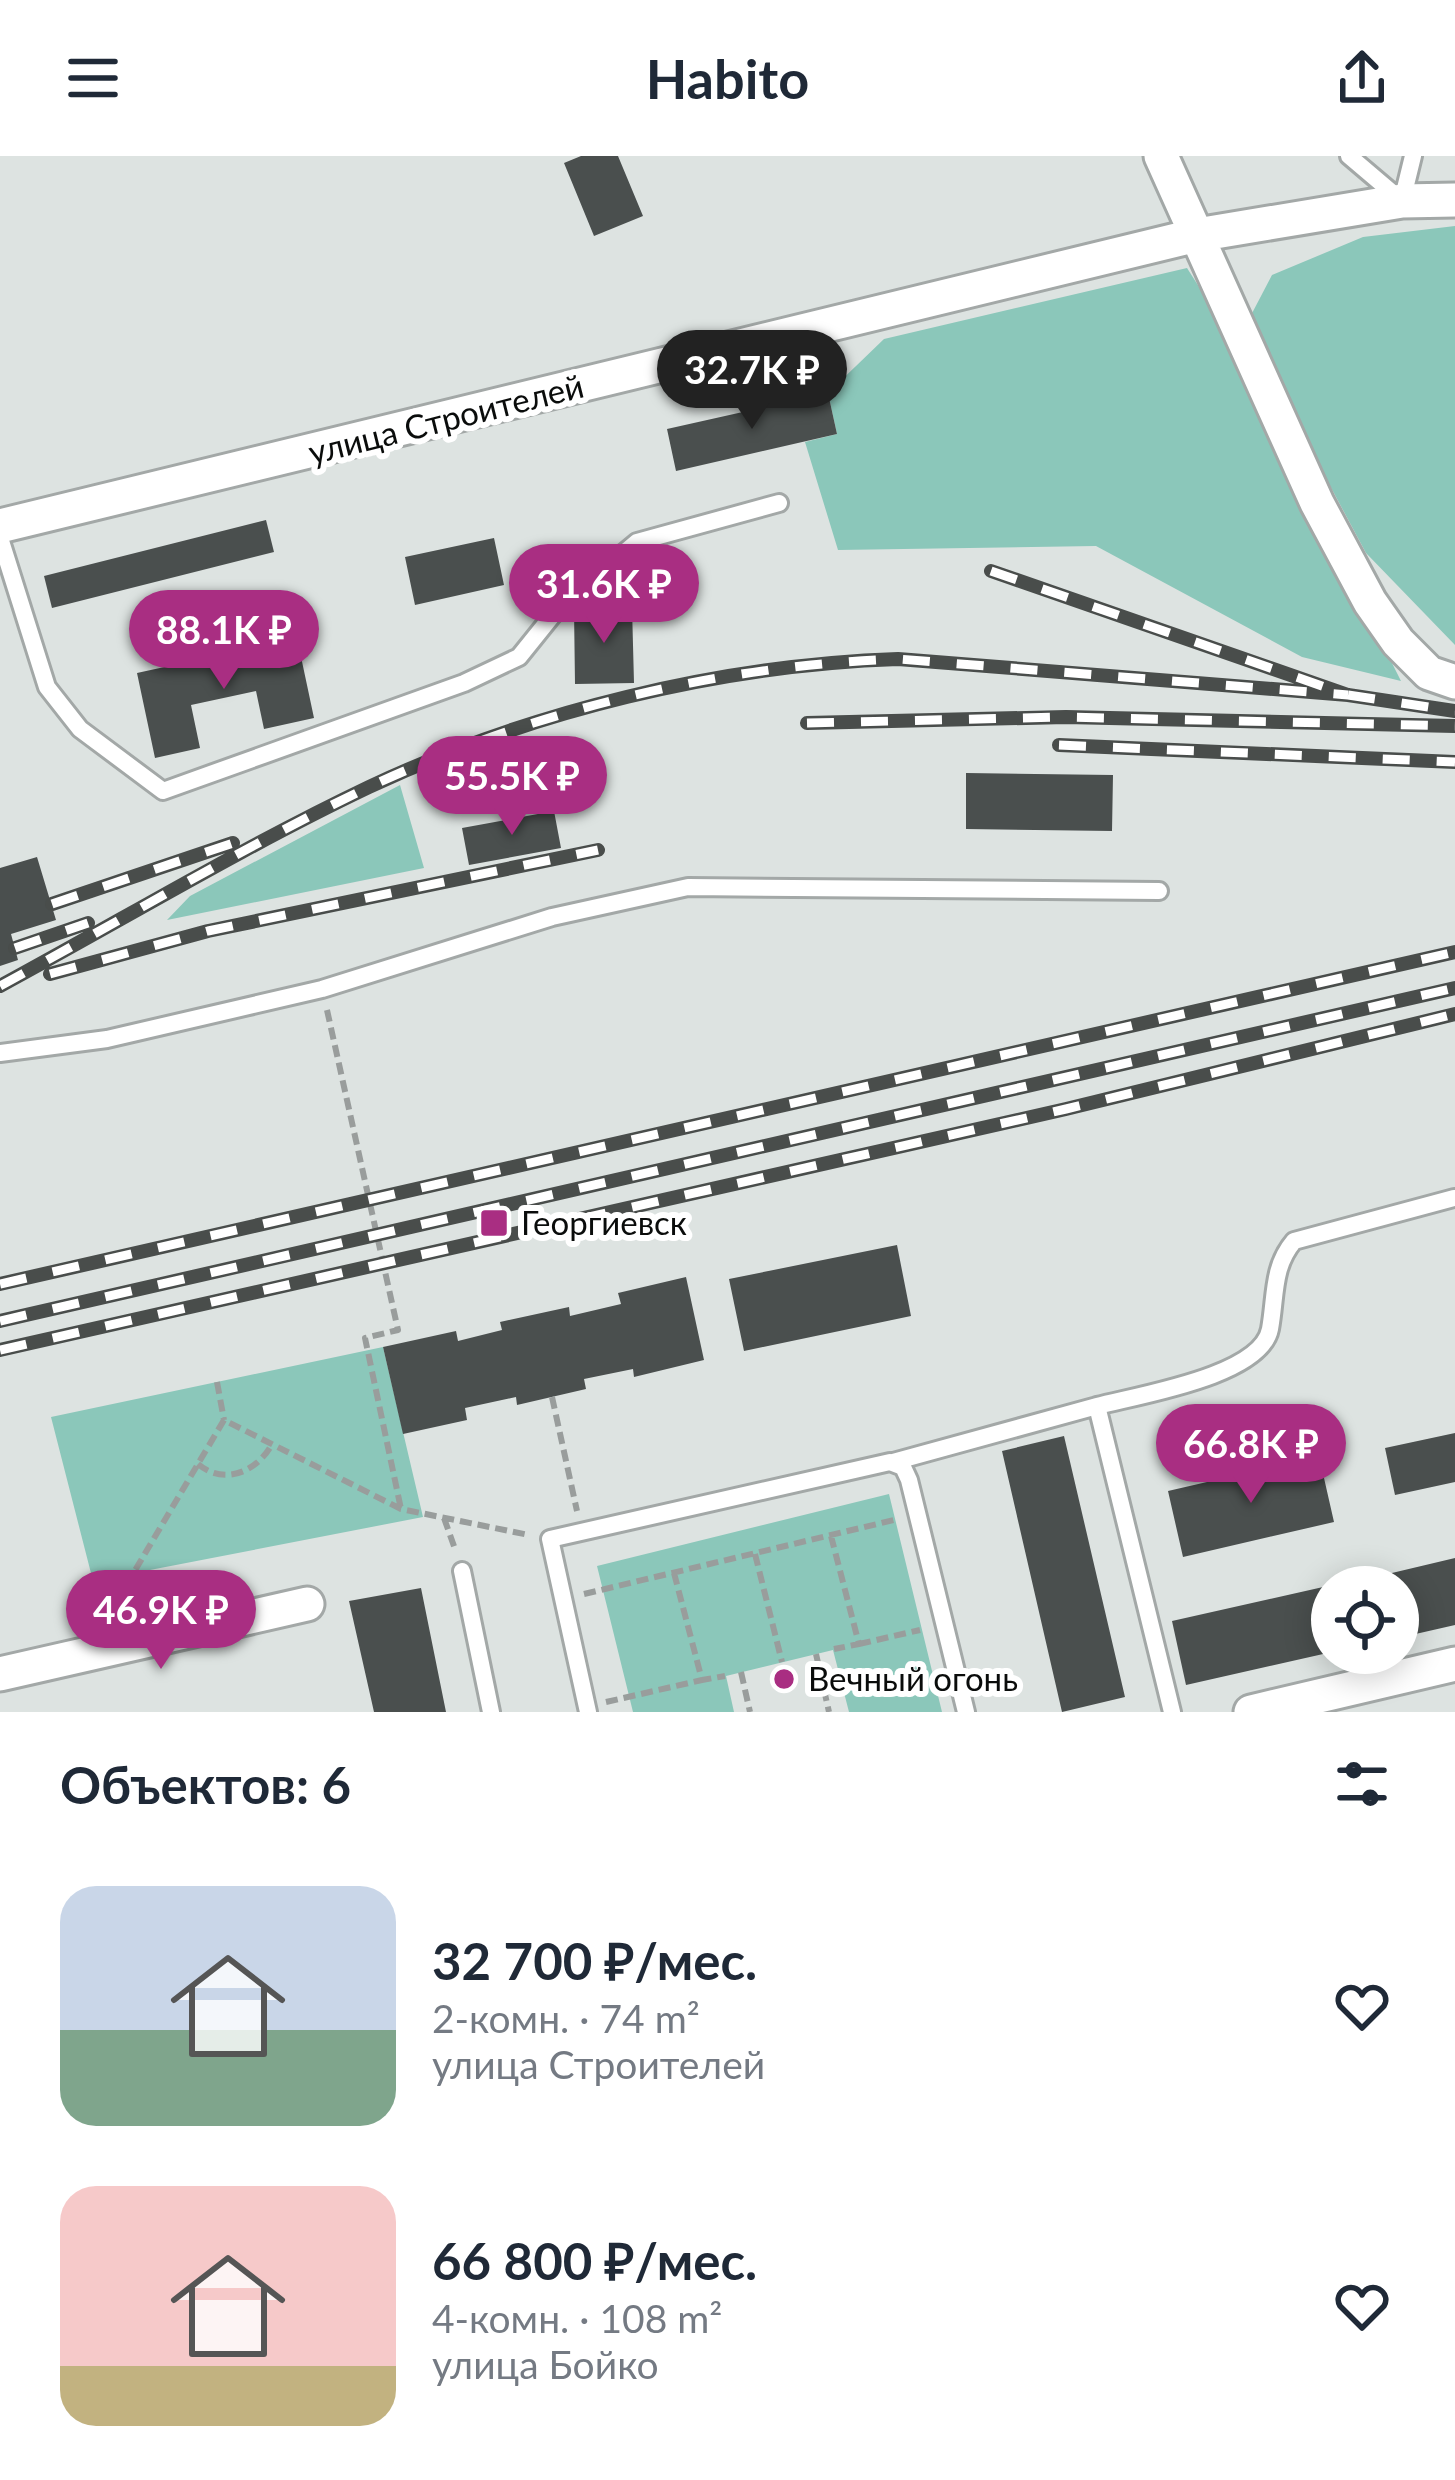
<!DOCTYPE html>
<html lang="ru">
<meta charset="utf-8">
<style>
:root{--surface:#fff;--page:#f6f6f7;--text:#1f2937;--muted:#747a83;--accent:#a92e82}
body{margin:0;font-family:Lato,sans-serif;background:var(--page);color:var(--text);height:100vh;display:flex;flex-direction:column;font-size:45px;white-space:nowrap}
*{box-sizing:border-box;margin:0}
p{font-size:39px;color:var(--muted)}
.icon{flex:none;width:66px;height:66px;fill:none;stroke:currentColor;stroke-width:2;stroke-linecap:round;stroke-linejoin:round}
.map{position:relative;height:1556px;overflow:hidden}
.details{display:flex;flex-direction:column;background:var(--surface);flex:1}
.details>*{flex:none}
.buttons{position:absolute;left:1311px;top:1410px;display:grid;gap:24px}
.buttons a{display:grid;place-items:center;width:108px;height:108px;border-radius:50%;background:var(--surface);box-shadow:0 6px 30px #0003;font-size:60px}
.price{position:absolute;translate:-50% -102px;padding:0 27px;border-radius:42px;background:var(--accent);color:#fff;font-size:39px;line-height:78px;filter:drop-shadow(0 3px 6px #0008)}
.price::after{content:'';position:absolute;left:50%;top:72px;width:36px;height:27px;margin-left:-18px;background:inherit;clip-path:polygon(0 0,100% 0,50% 100%)}
.price.active{background:#222;color:#fff}
ul{padding:0;list-style:none}
li{display:flex;align-items:center;gap:36px;height:300px;padding:0 60px}
li span{display:grid;place-items:center;flex:none;width:336px;height:240px;border-radius:36px;color:#555}
li>.icon{margin-inline-start:auto}
span .icon{width:144px;height:144px;fill:#fffc;stroke-width:1}
li b{font-size:51px}
h2{display:flex;justify-content:space-between;align-items:center;height:144px;padding:0 60px;font-size:51px}
header{display:flex;justify-content:space-between;align-items:center;height:156px;padding:0 60px;background:var(--surface);font-size:54px;font-weight:700}
.map>svg:first-child{display:block}
.green{fill:#8bc7ba}
.building{fill:#4a4f4e}
.lines{fill:none;stroke-linecap:round;stroke-linejoin:round}
.service-casing{stroke:#a3a8a7;stroke-width:22}
.minor-casing{stroke:#a3a8a7;stroke-width:39}
.path{stroke:#999d9c;stroke-width:6;stroke-dasharray:12 6;stroke-linecap:butt}
.service{stroke:#fff;stroke-width:16}
.minor{stroke:#fff;stroke-width:33}
.rail-casing{stroke:#494d4b;stroke-width:14}
.rail{stroke:#fff;stroke-width:9;stroke-dasharray:27;stroke-linecap:butt}
.poi-dot{fill:#a92e82;stroke:#fff;stroke-width:4.5}
.labels{text-anchor:middle;stroke-width:12;stroke-linejoin:round;paint-order:stroke}
.street-label{font-size:33px;fill:#0a0c0b;stroke:#fff}
.poi-label{font-size:33px;fill:#0a0c0b;stroke:#fff;text-anchor:start}
</style>
<header><svg class="icon" aria-label="menu" viewBox="0 0 24 24"><path d="M4 6h16M4 12h16M4 18h16"/></svg>Habito<svg class="icon" aria-label="share" viewBox="0 0 24 24"><path d="M12 15V3M7 8l5-5 5 5M5 13v7h14v-7"/></svg></header>
<div class="map">
<svg width="1455" height="1556" viewBox="0 0 1455 1556">
<rect width="100%" height="100%" fill="#dde3e1"/>
<path class="green" d="M 1455,70 L 1455,489 L 1366,397 L 1289,253 L 1249,163 L 1272,119 L 1363,81 Z
M 1187,112 L 1217,159 L 1401,525 L 1302,501 L 1096,390 L 838,394 L 805,286 L 837,278 L 828,237 L 884,183 Z
M 400,629 L 424,712 L 167,764 L 190,740 Z
M 383,1191 L 423,1361 L 93,1425 L 51,1261 Z
M 889,1338 L 942,1556 L 849,1556 L 833,1494 L 726,1520 L 734,1556 L 633,1556 L 597,1410 Z"/>
<path class="building" d="M 581,0 L 618,0 L 643,60 L 594,80 L 564,7 Z
M 828,237 L 837,278 L 676,315 L 667,273 Z
M 266,364 L 274,396 L 52,452 L 44,420 Z
M 494,382 L 504,429 L 415,449 L 405,401 Z
M 632,451 L 634,527 L 575,528 L 574,453 Z
M 297,482 L 314,562 L 264,573 L 256,535 L 191,549 L 200,592 L 155,602 L 137,517 Z
M 966,617 L 1113,619 L 1112,675 L 966,673 Z
M 554,655 L 561,692 L 469,709 L 462,672 Z
M 37,701 L 56,764 L 11,778 L 18,804 L 0,810 L 0,712 Z
M 897,1089 L 911,1160 L 744,1195 L 729,1123 Z
M 686,1121 L 704,1204 L 634,1221 L 633,1213 L 584,1223 L 586,1233 L 517,1249 L 516,1241 L 465,1252 L 467,1264 L 403,1278 L 383,1191 L 456,1175 L 458,1185 L 502,1174 L 500,1166 L 569,1151 L 570,1160 L 621,1148 L 618,1137 Z
M 1455,1277 L 1455,1326 L 1395,1339 L 1385,1292 Z
M 1064,1280 L 1125,1541 L 1062,1556 L 1002,1295 Z
M 1319,1300 L 1334,1366 L 1183,1401 L 1168,1335 Z
M 1455,1402 L 1455,1469 L 1398,1482 L 1398,1431 L 1333,1431 Z
M 1332,1429 L 1332,1496 L 1186,1529 L 1172,1465 Z
M 421,1432 L 446,1556 L 374,1556 L 349,1445 Z"/>
<g class="lines">
<defs>
<path id="service" d="M 1349,0 L 1402,45 L 1413,0
M 0,382 L 47,531 L 80,573 L 163,635 L 464,527 L 519,501 L 560,450 L 637,386 L 779,347
M 0,897 L 107,883 L 322,833 L 552,761 L 688,731 L 1159,735
M 1097,1250 C 1139,1239 1261,1220 1270,1173 C 1276,1140 1272,1111 1294,1085 L 1454,1042
M 893,1306 L 1097,1250 L 1172,1556
M 462,1415 L 491,1556
M 588,1556 L 550,1383 L 890,1306 L 903,1311 L 909,1324 L 966,1556"/>
<path id="minor" d="M 1161,0 L 1317,347 L 1370,446 L 1398,486 L 1429,517 L 1455,526
M 0,370 L 1197,79 L 1402,45 L 1455,44
M 0,1518 L 307,1448
M 1251,1556 L 1455,1508"/>
</defs>
<use href="#service" class="service-casing"/>
<use href="#minor" class="minor-casing"/>
<path class="path" d="M 327,854 L 398,1174 L 365,1182 L 401,1353
M 217,1226 L 224,1264
M 552,1241 L 577,1355
M 198,1308 C 224,1330 257,1316 272,1288
M 444,1362 L 455,1393
M 831,1380 L 859,1488 L 834,1493
M 755,1398 L 782,1506
M 674,1417 L 702,1524 L 725,1520
M 584,1438 L 898,1363
M 108,1460 L 224,1264 L 401,1353 L 529,1379
M 859,1488 L 920,1474
M 816,1498 L 829,1556
M 741,1516 L 750,1556
M 606,1546 L 702,1524"/>
<use href="#service" class="service"/>
<use href="#minor" class="minor"/>
<defs>
<path id="rail" d="M 991,415 L 1348,539 L 1455,555
M 807,567 L 1066,561 L 1455,570
M 1059,589 L 1455,606
M 52,748 L 233,687
M 15,792 L 88,767
M 50,818 L 208,775 L 598,694
M 0,830 C 122,764 243,691 369,631 C 531,555 720,509 898,503 L 1348,539
M 0,1128 L 1455,796
M 0,1165 L 1455,832
M 0,1194 L 1066,953 L 1455,858"/>
</defs>
<use href="#rail" class="rail-casing"/>
<use href="#rail" class="rail"/>
</g>
<g class="poi-dot">
<rect x="479" y="1052" width="30" height="30" rx="6"/>
<circle cx="784" cy="1523" r="12"/>
</g>
<g class="labels">
<g class="street-label">
<text transform="translate(446 263) rotate(-14)" y="12">улица Строителей</text>
</g>
<g class="poi-label">
<text x="521" y="1079">Георгиевск</text>
<text x="808" y="1535">Вечный огонь</text>
</g>
</g>
</svg>
<div class="buttons">
<a><svg class="icon" aria-label="locate" viewBox="0 0 24 24"><circle cx="12" cy="12" r="6"/><path d="M12 2v4M12 18v4M2 12h4M18 12h4"/></svg></a>
</div>
<b class="price active" style="left:752px;top:276px">32.7K ₽</b>
<b class="price" style="left:604px;top:490px">31.6K ₽</b>
<b class="price" style="left:224px;top:536px">88.1K ₽</b>
<b class="price" style="left:512px;top:682px">55.5K ₽</b>
<b class="price" style="left:1251px;top:1350px">66.8K ₽</b>
<b class="price" style="left:161px;top:1516px">46.9K ₽</b>
</div>
<section class="details">
<h2>Объектов: 6<svg class="icon" aria-label="filters" viewBox="0 0 24 24"><path d="M4 7h16M4 17h16"/><circle cx="9" cy="7" r="2"/><circle cx="15" cy="17" r="2"/></svg></h2>
<ul>
<li><span style="background:linear-gradient(#c9d6e8 60%,#7fa58c 0)"><svg class="icon" aria-label="home" viewBox="0 0 24 24"><path d="M3 11l9-7 9 7M6 9v11h12V9"/></svg></span><div><b>32 700 ₽/мес.</b><p>2-комн. · 74 m²</p><p>улица Строителей</p></div><svg class="icon" aria-label="heart" viewBox="0 0 24 24"><path d="M12 20l-8-8c-3-5 5-10 8-4 3-6 11-1 8 4z"/></svg></li>
<li><span style="background:linear-gradient(#f6c9c9 75%,#c2b280 0)"><svg class="icon" aria-label="home" viewBox="0 0 24 24"><path d="M3 11l9-7 9 7M6 9v11h12V9"/></svg></span><div><b>66 800 ₽/мес.</b><p>4-комн. · 108 m²</p><p>улица Бойко</p></div><svg class="icon" aria-label="heart" viewBox="0 0 24 24"><path d="M12 20l-8-8c-3-5 5-10 8-4 3-6 11-1 8 4z"/></svg></li>
</ul>
</section>
